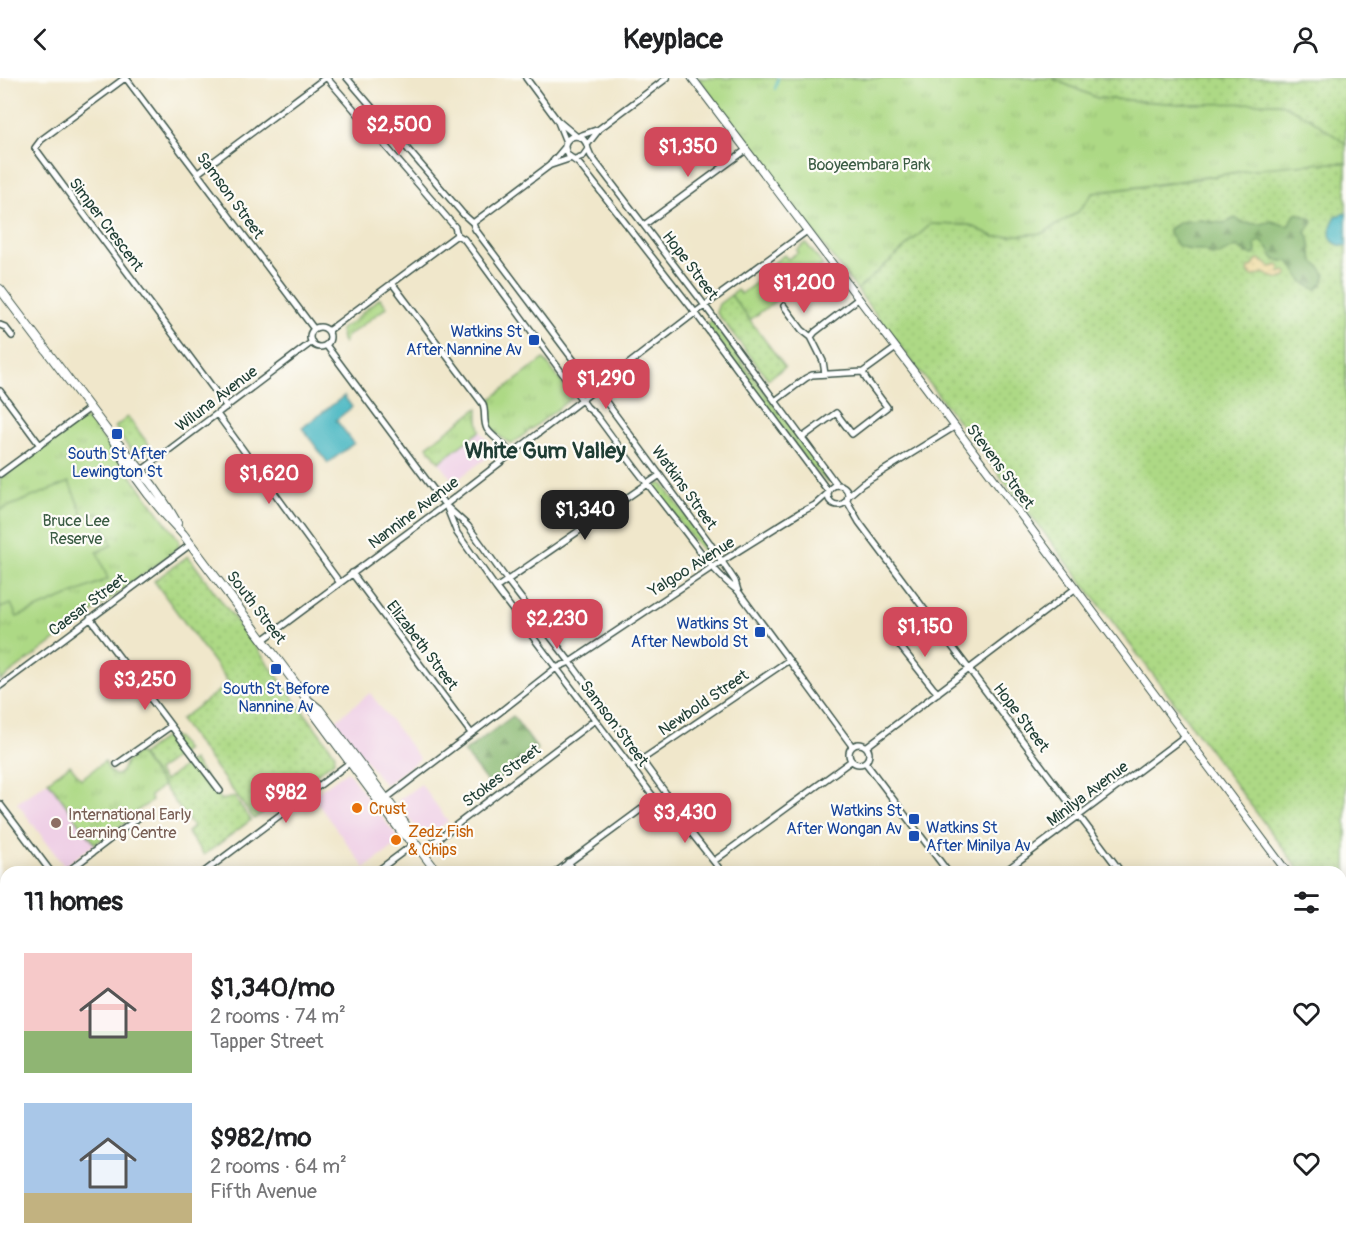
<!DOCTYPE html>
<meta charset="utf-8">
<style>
:root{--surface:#fff;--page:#f6f6f6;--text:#202124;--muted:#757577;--accent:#d1495b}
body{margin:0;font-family:Pangolin,sans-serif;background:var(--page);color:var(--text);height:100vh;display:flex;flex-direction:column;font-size:22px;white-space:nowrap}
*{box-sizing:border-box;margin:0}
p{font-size:20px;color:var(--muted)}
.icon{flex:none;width:33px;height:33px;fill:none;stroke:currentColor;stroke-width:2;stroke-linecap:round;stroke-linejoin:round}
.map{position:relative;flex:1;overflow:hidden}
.side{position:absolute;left:0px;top:788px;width:1347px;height:386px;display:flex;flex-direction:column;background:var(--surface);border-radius:18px 18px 0 0;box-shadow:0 3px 15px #0003}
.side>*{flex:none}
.price{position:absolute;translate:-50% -51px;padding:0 14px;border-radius:12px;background:var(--accent);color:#fff;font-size:20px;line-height:39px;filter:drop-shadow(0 2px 3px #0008)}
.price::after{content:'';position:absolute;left:50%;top:36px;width:18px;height:14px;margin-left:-9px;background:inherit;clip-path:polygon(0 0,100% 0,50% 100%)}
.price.selected{background:#222;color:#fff}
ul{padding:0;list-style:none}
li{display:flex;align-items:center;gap:18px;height:150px;padding:0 24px}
li span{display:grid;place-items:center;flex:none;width:168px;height:120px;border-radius:0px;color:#555}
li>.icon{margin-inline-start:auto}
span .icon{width:72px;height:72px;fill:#fffc;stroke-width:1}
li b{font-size:26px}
h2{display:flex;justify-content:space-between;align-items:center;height:72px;padding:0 24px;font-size:26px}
header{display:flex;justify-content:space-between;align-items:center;height:78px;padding:0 24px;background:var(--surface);font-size:27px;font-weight:800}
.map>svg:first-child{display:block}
.built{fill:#efd0e6}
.industrial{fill:#cdbed2}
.grass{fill:url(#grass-dots);stroke:#668b5c;stroke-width:1.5}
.forest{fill:url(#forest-firs);stroke:#547b53;stroke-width:1.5}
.sand{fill:url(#sand-dots);stroke:#868c69;stroke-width:1.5}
.park{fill:url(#park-tufts);stroke:#668b5c;stroke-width:1.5}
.garden{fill:url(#garden-furrows);stroke:#668b5c;stroke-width:1.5}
.pitch{fill:#add985;stroke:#668b5c;stroke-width:1.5}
.water{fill:#48b7c2;stroke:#347a7b;stroke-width:1.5}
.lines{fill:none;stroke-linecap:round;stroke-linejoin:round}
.stream{stroke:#48b7c2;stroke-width:2}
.minor-casing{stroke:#3e564b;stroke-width:8}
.tertiary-casing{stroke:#3e564b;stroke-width:9}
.secondary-casing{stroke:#3e564b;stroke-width:10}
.primary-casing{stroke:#3e564b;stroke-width:10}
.minor{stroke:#fff;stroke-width:5}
.tertiary{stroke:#fff;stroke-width:7}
.secondary{stroke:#fff;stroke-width:8}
.primary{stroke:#fff;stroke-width:8}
.transit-dot{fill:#1a4fb4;stroke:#fdfcf7;stroke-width:2}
.food-dot{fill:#e8710a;stroke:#fdfcf7;stroke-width:2}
.education-dot{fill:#8d6e63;stroke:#fdfcf7;stroke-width:2}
.labels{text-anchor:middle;stroke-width:4.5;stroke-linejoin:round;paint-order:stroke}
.park-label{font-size:16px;fill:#3b5c44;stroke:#fdfcf7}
.street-label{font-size:16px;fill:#1f3d34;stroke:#fdfcf7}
.transit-label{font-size:16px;fill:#164399;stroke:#fdfcf7;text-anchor:end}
.food-label{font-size:16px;fill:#c56008;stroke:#fdfcf7;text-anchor:start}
.education-label{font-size:16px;fill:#785e54;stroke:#fdfcf7;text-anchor:start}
.district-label{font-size:22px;font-weight:bold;fill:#1f3d34;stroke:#fdfcf7}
</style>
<header><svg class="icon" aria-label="back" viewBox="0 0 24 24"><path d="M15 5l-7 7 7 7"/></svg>Keyplace<svg class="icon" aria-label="person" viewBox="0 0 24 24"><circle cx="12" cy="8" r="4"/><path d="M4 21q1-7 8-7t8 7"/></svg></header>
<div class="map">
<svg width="1346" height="1172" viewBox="0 0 1346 1172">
<defs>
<pattern id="grass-dots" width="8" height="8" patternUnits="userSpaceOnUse" patternTransform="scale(1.5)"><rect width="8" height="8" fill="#add985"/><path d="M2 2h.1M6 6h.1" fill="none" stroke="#94bb73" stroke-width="1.8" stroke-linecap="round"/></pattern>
<pattern id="forest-firs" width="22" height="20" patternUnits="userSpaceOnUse" patternTransform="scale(1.5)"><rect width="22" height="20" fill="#8ab972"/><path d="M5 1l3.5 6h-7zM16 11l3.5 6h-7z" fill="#70985e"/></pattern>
<pattern id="sand-dots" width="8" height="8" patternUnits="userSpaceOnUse" patternTransform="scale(1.5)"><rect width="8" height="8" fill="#eeda9e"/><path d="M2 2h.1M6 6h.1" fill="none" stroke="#ccbc89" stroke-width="1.8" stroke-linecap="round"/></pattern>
<pattern id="park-tufts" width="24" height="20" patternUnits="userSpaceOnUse" patternTransform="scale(1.5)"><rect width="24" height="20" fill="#add985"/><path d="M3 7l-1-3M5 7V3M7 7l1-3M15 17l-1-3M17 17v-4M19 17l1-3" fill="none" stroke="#94bb73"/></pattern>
<pattern id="garden-furrows" width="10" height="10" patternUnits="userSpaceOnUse" patternTransform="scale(1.5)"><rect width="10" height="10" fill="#add985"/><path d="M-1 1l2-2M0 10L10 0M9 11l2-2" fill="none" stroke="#94bb73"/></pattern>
</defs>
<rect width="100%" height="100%" fill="#fdfcf7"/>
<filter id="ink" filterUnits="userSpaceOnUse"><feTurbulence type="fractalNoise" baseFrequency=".0167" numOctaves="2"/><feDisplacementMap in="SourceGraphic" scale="12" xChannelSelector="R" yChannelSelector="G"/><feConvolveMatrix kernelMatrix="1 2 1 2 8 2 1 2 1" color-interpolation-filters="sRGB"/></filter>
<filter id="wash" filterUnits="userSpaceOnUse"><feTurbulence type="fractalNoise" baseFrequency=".008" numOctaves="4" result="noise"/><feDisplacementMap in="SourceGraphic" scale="24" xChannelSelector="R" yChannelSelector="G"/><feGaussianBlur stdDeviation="1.35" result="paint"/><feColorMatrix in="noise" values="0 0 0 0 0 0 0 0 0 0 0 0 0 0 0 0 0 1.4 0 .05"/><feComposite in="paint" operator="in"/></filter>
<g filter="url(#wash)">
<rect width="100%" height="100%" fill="#f0e7cb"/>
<path class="built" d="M 480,353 L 496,373 L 454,404 L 439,384 Z
M 370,615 L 420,681 L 385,707 L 335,643 Z
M 347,693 L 399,761 L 399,765 L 365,790 L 312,718 Z
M 48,703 L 95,766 L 64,788 L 17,725 Z
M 421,706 L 448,743 L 424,761 L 397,723 Z
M 59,1167 L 172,1167 L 176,1172 L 55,1172 L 56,1169 Z"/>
<path class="industrial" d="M 1346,861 L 1346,1172 L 1258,1172 L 1254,1167 L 1341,1167 L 1341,865 Z"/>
<path class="grass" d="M 1051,0 L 1346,0 L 1346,66 L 1308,39 L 1180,26 L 1097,20 Z
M 1327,84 L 1346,85 L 1346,828 L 1341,831 L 1341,794 L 1300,793 L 1152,595 L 857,212 L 931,146 L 970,147 L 995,159 L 1043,155 L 1077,135 L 1092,115 L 1172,105 L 1269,89 Z
M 731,217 L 785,289 L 768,301 L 716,234 L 719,226 Z
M 712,243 L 830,403 L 828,405 L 808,385 L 706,246 Z
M 128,339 L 152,371 L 140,380 L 136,379 L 120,358 L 120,355 L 115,349 Z
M 660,405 L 664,407 L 713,476 L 713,479 L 709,480 L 685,452 L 655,413 L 656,408 Z
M 188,478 L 335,676 L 334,683 L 254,741 L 180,642 L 229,605 L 154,503 Z
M 171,658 L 177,660 L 186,672 L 157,693 L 164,703 L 193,682 L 221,722 L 234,719 L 251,742 L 204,777 L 187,754 L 193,749 L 141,677 L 165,659 Z"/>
<path class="forest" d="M 1295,136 L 1300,136 L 1312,141 L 1313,144 L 1306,154 C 1313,164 1308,173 1314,183 C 1317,189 1325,191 1325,199 C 1325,204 1320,208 1317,211 C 1301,208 1298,196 1290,184 L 1276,182 L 1272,178 L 1269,171 L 1261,163 L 1255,165 L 1256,173 L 1254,177 L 1247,176 L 1237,169 L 1218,177 L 1212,177 L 1203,172 L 1190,172 L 1177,167 L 1169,156 L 1169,151 L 1180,144 L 1200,142 L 1222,145 L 1227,144 L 1235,140 L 1245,145 L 1261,146 L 1272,143 L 1287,148 L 1289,147 Z
M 513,638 L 538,672 L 490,708 L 464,674 Z"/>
<path class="sand" d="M 1259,181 L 1271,189 L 1278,187 L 1280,189 L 1279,195 L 1285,193 L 1288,195 L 1287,198 C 1280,204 1270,198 1263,195 L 1256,198 L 1251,198 L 1248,194 L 1249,190 L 1253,188 L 1256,182 Z"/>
<path class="park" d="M 698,0 L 1051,0 L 1097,20 L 1180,26 L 1279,25 L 1308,39 L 1346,66 L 1346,85 C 1296,84 1247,93 1198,100 C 1163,106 1128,110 1093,115 L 1077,135 L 1043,155 L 995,159 L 970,147 L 931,146 L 857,212 Z
M 806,165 L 823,187 L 750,242 L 731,217 L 737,212 L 741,216 L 773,192 L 771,187 L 784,177 L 788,181 L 798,174 L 796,172 Z
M 544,281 L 573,319 L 512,366 C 493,357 482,343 491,321 Z
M 478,330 L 478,342 L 480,353 L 439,384 L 427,368 Z
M 83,341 L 89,343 L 93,347 L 179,462 L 179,468 L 175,473 L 0,603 L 0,400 L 76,345 Z
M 138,674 L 163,708 L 150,718 L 152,723 L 137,733 L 135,738 L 95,766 L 48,703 L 70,687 L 81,701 L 105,683 C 107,689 114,704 122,693 C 124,690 124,687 126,684 C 129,680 134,677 138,674 Z"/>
<path class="garden" d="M 380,220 L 387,229 L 346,259 L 344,266 L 342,262 L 340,252 L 355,242 L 366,231 Z"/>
<path class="pitch" d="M 69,404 L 84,440 L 98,435 L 112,467 L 97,474 L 108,501 L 17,539 L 11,526 L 0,530 L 0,432 Z"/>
<path class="water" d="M 1346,135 L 1346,168 C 1327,167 1327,153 1336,138 Z
M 344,318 L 352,329 L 336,342 L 354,365 L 328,385 L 302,350 Z"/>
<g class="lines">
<path class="stream" d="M 775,11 L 778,0"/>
</g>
</g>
<g filter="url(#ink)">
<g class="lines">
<defs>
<path id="minor" d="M 125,0 L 41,62 L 35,70 L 227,329
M 126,0 L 314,251
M 327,0 L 455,149 L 457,157 L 464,161 L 587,329 L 596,337 C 624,376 653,414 683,451 C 700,473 716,497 738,513 L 852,668
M 347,0 L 463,136 L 473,145 L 475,151 L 584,296 L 590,302 L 709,464 L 735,503 L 738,513
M 526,0 L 557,42 L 576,58
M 558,44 L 566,64
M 579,58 L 599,51 L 667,0
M 587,67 L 598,53
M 588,71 L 591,78 L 700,221 L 837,407
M 575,81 L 583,78 L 588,71 C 584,50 560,58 566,73 C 568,80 576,82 580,87 L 691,229 L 828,413
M 551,87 L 572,80
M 198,95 L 325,0
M 473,145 L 549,88 L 565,69
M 644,147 L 746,72
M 392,205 L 483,326 C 486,335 483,343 487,351 C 494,361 505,365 510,376
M 784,228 L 802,252 L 811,259
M 0,247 L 5,249 L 12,258
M310 259a10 10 0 1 1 20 0a10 10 0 1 1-20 0Z
M 328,253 L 457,157
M 326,267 L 445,427 L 468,448 L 507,502 L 570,584 L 665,714 L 667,724 L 722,794
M 825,296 L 823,283 L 811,259 L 815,254 L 858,221
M 0,313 L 40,367
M 775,323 L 806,300 L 812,297 L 863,294 L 896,270
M 217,336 L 340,505
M 803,359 L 836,335 L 852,356 L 887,329 L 866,301 L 863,294
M 141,393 L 312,264
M 0,396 L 90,330
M828 417a10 10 0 1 1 20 0a10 10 0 1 1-20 0Z
M 848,418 L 862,406 L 954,349
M 847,423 L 859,444 L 1121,794
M 447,430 L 457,455 L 496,510 L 655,721 L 667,724
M 352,495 L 471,655
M 496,510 L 660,397
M 90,540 L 220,713
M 893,559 L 933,610 L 938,615
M 263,562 L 445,427 L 696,234 L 807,153
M 0,608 L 191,466
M849 676a10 10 0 1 1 20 0a10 10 0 1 1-20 0Z
M 866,669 L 1076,510
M 865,684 L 948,794
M 117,686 L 171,648
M 631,689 L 789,582
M 384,722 L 500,634 L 556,590 L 570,584 L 711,490 L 799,435 L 815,427 L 827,416
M 0,726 L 51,794
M 422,773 L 595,642
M 714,783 L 851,683
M 568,784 L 575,794
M 67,794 L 142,737
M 204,794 L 352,683
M 376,794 L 415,765
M 556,794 L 655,721
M 1004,794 L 1185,658
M 0,1122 L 6,1130
M 1092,1167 L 1096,1172
M 1242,1167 L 1246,1172
M 36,1172 L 43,1167
M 207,1172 L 214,1167
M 374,1172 L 381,1167
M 579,1172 L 585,1167
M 1119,1172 L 1125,1167"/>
<path id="tertiary" d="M 692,0 L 927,311 L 1287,794
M 0,914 L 6,922
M 0,923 L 6,931
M 186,1167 L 190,1172"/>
<path id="secondary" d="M 1341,848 L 1346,844
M 1341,858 L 1346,854
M 915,1172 L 922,1167"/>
<path id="primary" d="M 0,211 L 111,358 C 134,382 161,416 177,445
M 111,358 C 129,394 155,427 183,456 L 290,598 L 307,621 L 313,634 L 403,756 L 415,765 L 437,794
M 309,623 L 319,631 L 405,746 L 414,764
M 716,1167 L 721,1172"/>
</defs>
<use href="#minor" class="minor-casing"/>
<use href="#tertiary" class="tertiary-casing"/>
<use href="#secondary" class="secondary-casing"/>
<use href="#primary" class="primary-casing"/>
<use href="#minor" class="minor"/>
<use href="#tertiary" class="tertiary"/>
<use href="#secondary" class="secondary"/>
<use href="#primary" class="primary"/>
</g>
</g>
<g class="transit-dot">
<rect x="528" y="256" width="12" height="12" rx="3"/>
<rect x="111" y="350" width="12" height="12" rx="3"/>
<rect x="754" y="548" width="12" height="12" rx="3"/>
<rect x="270" y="585" width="12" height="12" rx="3"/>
<rect x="908" y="735" width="12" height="12" rx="3"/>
<rect x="908" y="752" width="12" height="12" rx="3"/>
</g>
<g class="food-dot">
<circle cx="357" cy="730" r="6"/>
<circle cx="396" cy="762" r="6"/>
</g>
<circle class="education-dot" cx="56" cy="745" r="6"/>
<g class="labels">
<g class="park-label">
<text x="869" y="92">Booyeembara Park</text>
<text x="76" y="448">Bruce Lee<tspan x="76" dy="18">Reserve</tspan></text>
</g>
<g class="street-label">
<text transform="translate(231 117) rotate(54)" y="6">Samson Street</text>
<text transform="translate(107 146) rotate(53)" y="6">Simper Crescent</text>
<text transform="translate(691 187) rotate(53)" y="6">Hope Street</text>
<text transform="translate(216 320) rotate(-37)" y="6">Wiluna Avenue</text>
<text transform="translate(1001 388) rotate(53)" y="6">Stevens Street</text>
<text transform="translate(685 409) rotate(54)" y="6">Watkins Street</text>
<text transform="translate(413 434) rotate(-37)" y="6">Nannine Avenue</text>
<text transform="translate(691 488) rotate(-32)" y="6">Yalgoo Avenue</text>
<text transform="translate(87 526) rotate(-37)" y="6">Caesar Street</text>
<text transform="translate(257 529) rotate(53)" y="6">South Street</text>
<text transform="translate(423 567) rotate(53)" y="6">Elizabeth Street</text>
<text transform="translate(703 624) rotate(-34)" y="6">Newbold Street</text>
<text transform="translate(1022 639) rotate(53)" y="6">Hope Street</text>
<text transform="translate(615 645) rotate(53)" y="6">Samson Street</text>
<text transform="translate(501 697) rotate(-37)" y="6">Stokes Street</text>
<text transform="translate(1087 715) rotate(-37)" y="6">Minilya Avenue</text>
</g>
<g class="transit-label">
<text x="522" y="259">Watkins St<tspan x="522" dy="18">After Nannine Av</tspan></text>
<text x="117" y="381" text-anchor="middle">South St After<tspan x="117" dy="18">Lewington St</tspan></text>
<text x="748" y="551">Watkins St<tspan x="748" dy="18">After Newbold St</tspan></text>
<text x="276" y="616" text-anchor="middle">South St Before<tspan x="276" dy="18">Nannine Av</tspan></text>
<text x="902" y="738">Watkins St<tspan x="902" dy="18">After Wongan Av</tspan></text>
<text x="926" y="755" text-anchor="start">Watkins St<tspan x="926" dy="18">After Minilya Av</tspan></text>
</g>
<g class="food-label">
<text x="369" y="736">Crust</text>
<text x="408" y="759">Zedz Fish<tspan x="408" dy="18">&amp; Chips</tspan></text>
</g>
<g class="education-label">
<text x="68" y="742">International Early<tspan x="68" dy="18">Learning Centre</tspan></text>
</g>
<g class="district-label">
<text x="545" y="380">White Gum Valley</text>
</g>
</g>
</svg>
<b class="price" style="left:399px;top:78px">$2,500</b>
<b class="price" style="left:688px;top:100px">$1,350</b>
<b class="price" style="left:804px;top:236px">$1,200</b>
<b class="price" style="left:606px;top:332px">$1,290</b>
<b class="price" style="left:269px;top:427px">$1,620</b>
<b class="price selected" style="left:585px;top:463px">$1,340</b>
<b class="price" style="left:557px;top:572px">$2,230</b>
<b class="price" style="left:925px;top:580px">$1,150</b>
<b class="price" style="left:145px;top:633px">$3,250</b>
<b class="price" style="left:286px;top:746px">$982</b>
<b class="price" style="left:685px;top:766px">$3,430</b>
<section class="side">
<h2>11 homes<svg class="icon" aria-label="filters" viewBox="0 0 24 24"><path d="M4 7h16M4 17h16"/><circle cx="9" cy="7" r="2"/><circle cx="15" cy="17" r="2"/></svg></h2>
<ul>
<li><span style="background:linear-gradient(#f6c9c9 65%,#8fb573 0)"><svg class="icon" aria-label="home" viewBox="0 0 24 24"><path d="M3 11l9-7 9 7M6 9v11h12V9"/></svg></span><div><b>$1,340/mo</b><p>2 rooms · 74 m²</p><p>Tapper Street</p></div><svg class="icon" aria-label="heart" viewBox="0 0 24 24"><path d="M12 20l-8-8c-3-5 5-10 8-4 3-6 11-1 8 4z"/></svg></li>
<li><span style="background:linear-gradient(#a9c7e8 75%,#c2b280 0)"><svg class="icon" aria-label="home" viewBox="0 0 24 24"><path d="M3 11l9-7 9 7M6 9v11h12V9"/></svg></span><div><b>$982/mo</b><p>2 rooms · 64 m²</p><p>Fifth Avenue</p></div><svg class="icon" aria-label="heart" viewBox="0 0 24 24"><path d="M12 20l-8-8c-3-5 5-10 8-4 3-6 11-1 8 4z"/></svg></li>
</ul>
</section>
</div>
